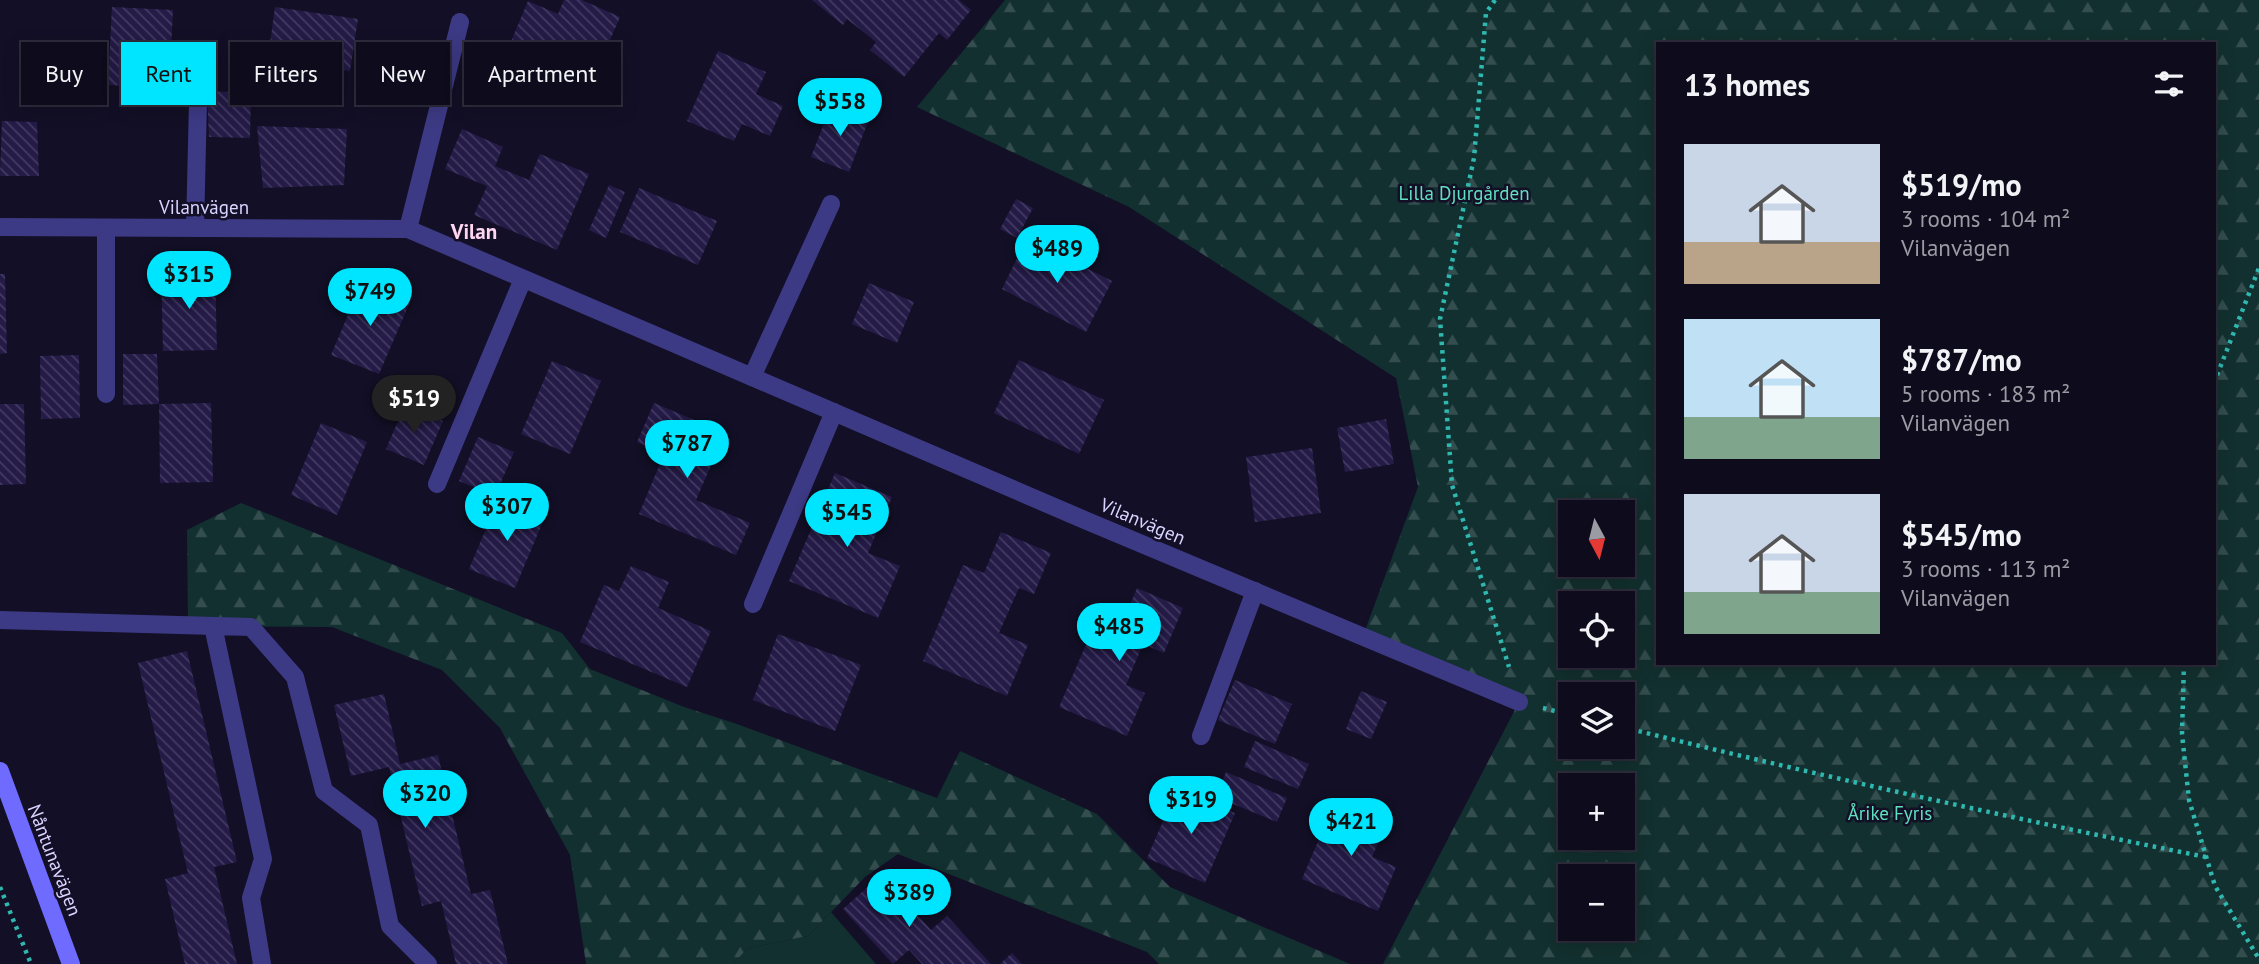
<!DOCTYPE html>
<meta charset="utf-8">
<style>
:root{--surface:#0e0b1c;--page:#1c1929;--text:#f1f3f6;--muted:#9b9ba3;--line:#2e2b3b;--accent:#00e5ff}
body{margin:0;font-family:"PT Sans",sans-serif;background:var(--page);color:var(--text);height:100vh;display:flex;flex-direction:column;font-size:26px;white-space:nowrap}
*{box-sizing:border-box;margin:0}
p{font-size:23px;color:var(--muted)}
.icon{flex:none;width:38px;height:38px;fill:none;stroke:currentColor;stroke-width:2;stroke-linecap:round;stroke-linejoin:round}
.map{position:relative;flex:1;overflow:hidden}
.sheet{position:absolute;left:1656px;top:42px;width:560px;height:623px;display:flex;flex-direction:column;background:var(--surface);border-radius:0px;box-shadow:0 4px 18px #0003,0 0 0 2px var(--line)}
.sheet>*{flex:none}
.hud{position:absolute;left:21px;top:42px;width:665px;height:63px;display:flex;gap:14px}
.needle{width:46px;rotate:173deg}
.fabs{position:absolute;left:1558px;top:500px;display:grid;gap:14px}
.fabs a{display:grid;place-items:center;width:77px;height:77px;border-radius:0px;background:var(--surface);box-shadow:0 4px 18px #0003,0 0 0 2px var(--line);font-size:35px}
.price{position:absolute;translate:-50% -60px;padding:0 16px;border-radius:24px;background:var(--accent);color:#111;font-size:23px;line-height:46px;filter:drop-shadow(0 2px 4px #0008)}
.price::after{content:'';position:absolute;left:50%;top:42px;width:21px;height:16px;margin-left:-10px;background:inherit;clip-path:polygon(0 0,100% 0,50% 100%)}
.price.active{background:#222;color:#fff}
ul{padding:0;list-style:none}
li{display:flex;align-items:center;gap:21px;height:175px;padding:0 28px}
li span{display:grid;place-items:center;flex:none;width:196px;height:140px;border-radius:0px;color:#555}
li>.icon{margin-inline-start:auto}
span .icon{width:84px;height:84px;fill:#fffc;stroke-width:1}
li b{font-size:30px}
h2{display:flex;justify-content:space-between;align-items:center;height:84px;padding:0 28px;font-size:30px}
.pill{padding:0 24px;border-radius:0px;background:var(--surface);box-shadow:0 4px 18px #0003,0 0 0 2px var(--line);font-size:24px;line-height:63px}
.pill.active{background:var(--accent);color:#111}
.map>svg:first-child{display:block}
.green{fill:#12302f}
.forest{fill:url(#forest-firs);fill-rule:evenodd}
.building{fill:url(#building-back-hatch)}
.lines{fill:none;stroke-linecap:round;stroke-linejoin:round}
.path{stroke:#2fb8b0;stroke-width:4.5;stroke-dasharray:3.5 5;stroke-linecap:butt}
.lane{stroke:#3d3a85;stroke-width:18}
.street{stroke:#3d3a85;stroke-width:18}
.secondary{stroke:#6f6bff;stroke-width:18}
.labels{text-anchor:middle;stroke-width:5;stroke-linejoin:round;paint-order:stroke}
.park-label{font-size:19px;fill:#5fe0c0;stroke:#130f26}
.street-label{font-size:19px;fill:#d9d4ff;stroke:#130f26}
.neighbourhood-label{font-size:21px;font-weight:bold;fill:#ffd6f0;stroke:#130f26}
</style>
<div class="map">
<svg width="2259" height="964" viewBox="0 0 2259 964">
<defs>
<pattern id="forest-firs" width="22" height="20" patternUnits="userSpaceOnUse" patternTransform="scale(1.75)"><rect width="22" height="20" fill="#12302f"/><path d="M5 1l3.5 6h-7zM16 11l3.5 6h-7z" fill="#344d4e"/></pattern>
<pattern id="building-back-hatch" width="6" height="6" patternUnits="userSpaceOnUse" patternTransform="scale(1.75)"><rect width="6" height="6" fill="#241b47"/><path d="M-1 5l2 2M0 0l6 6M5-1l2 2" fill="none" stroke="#433b63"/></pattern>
</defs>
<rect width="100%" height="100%" fill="#130f26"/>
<path class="green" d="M 831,912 L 876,964 L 733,964 L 748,948 L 808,936 Z"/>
<path class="forest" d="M 1005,0 L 2259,0 L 2259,964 L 1383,964 L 1519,702 L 1363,636 L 1418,487 L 1396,378 L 1129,207 L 917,107 ZM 1657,44 L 2214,44 L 2214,663 L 1657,663 ZM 1570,513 L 1622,513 L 1622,565 L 1570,565 ZM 1570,604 L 1622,604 L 1622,656 L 1570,656 ZM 1570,695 L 1622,695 L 1622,747 L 1570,747 ZM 1570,786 L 1622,786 L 1622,838 L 1570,838 ZM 1570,877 L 1622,877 L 1622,929 L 1570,929 Z
M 241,503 L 562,633 L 590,669 L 684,707 L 734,723 L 937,798 L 960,751 L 1097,814 L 1170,887 L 1350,964 L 1159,964 L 1147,952 L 898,854 L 865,877 L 808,936 L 748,948 L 733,964 L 586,964 L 570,855 L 500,728 L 442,670 L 332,627 L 188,626 L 187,530 Z"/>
<path class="building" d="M 564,0 L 582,0 L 620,17 L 586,95 L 555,82 L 559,73 L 507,51 L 528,1 L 558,14 Z
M 812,0 L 959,0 L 971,10 L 947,40 L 939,33 L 904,77 L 870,50 L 876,42 L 847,19 L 843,25 Z
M 112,7 L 173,10 L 169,88 L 108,85 Z
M 275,7 L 358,19 L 350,71 L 268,58 Z
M 718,51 L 766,72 L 756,94 L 783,106 L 770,136 L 742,124 L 734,141 L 687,121 Z
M 207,91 L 251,93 L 250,138 L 209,137 Z
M 831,105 L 869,119 L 849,172 L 811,157 Z
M 2,121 L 37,122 L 39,176 L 0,176 Z
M 257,126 L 347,129 L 344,185 L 263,188 Z
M 462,129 L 503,147 L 495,166 L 529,180 L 540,154 L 589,174 L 557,250 L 474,215 L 487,186 L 445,169 Z
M 609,185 L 625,192 L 606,238 L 589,230 Z
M 639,188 L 717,221 L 698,265 L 620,232 Z
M 1016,199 L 1033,208 L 1017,238 L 1000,229 Z
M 1027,238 L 1112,281 L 1086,332 L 1002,289 Z
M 215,271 L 217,350 L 163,351 L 161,272 Z
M 0,274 L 5,274 L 7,353 L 0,354 Z
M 362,282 L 410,302 L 379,374 L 331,355 Z
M 869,283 L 914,302 L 897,343 L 852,324 Z
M 123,354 L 157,354 L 159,404 L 123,405 Z
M 79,355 L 80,418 L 41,419 L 40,356 Z
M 1019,360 L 1104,400 L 1079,454 L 994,413 Z
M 552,361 L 601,381 L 570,454 L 521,434 Z
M 211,403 L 213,482 L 160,483 L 159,404 Z
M 654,403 L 725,433 L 696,500 L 750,523 L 736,555 L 639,514 L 664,454 L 637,442 Z
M 0,404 L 24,404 L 26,484 L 0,485 Z
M 405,405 L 443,421 L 424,465 L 386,449 Z
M 1386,419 L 1394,464 L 1345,472 L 1337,428 Z
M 321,423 L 367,442 L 337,515 L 291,495 Z
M 478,437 L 514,452 L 495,496 L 459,481 Z
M 1312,448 L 1321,513 L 1255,522 L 1246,457 Z
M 835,473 L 892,497 L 868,553 L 900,566 L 878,618 L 789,581 Z
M 499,498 L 545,517 L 515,588 L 469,569 Z
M 1001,532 L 1051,553 L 1034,594 L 1019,588 L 999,633 L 1028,645 L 1007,696 L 923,661 L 963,565 L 984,573 Z
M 631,566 L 669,582 L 658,608 L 711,631 L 687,687 L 580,642 L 604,585 L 619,591 Z
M 1137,588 L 1183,608 L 1164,653 L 1143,644 L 1126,685 L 1145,693 L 1127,736 L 1059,707 L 1095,624 L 1118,634 Z
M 778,634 L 861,665 L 835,731 L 753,700 Z
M 187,651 L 237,862 L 214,867 L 237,964 L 185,964 L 165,879 L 188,873 L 138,663 Z
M 1235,680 L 1292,704 L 1275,744 L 1218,720 Z
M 1361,691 L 1387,702 L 1371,739 L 1346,729 Z
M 384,694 L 400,764 L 438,755 L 471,894 L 490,890 L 508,964 L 456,964 L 441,901 L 422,906 L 389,767 L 351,776 L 334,705 Z
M 1255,741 L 1309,764 L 1298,789 L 1244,767 Z
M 1226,772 L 1287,798 L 1277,822 L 1216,797 Z
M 1177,789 L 1235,813 L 1205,883 L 1147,858 Z
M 1335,801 L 1387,823 L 1372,857 L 1396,867 L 1378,911 L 1302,879 Z
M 881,875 L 931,930 L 947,916 L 991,964 L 922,964 L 909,950 L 893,964 L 843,909 Z
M 1012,953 L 1022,964 L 1000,964 Z"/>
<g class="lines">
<path class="path" d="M 1495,0 L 1486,13 L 1474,158 L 1440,319 L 1452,485 L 1509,667
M 2214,383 L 2259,268
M 2184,663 L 2182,734 L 2189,800 L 2215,886 L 2259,959
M 1543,708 L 1570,715
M 1622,727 C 1816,775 2010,818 2206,857
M 0,887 L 31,964"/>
<path class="lane" d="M 195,228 L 199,59
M 408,229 L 460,22
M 752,377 L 831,204
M 106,394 L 106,228
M 437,484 L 523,279
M 753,604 L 834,412
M 0,620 L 251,627 L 295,677 L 324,791 L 369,825 L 390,926 L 428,964
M 213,626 L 263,859 L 251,898 L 262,964
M 1201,736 L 1255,591"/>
<path class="street" d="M 0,227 L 408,229 L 1087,521 L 1519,702"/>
<path class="secondary" d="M 0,771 L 71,964"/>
</g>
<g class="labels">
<g class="park-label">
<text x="1464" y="200">Lilla Djurgården</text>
<text x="1890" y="820">Årike Fyris</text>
</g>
<g class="street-label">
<text x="204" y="214">Vilanvägen</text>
<text transform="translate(1143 521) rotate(23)" y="7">Vilanvägen</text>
<text transform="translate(55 860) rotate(69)" y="7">Nåntunavägen</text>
</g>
<g class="neighbourhood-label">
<text x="474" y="239">Vilan</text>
</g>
</g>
</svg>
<div class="fabs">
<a><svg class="needle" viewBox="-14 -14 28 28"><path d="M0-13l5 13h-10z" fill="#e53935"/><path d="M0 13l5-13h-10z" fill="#9b9ba3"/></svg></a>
<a><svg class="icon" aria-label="locate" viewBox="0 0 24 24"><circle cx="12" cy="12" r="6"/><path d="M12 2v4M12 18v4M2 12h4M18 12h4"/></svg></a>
<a><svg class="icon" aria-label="layers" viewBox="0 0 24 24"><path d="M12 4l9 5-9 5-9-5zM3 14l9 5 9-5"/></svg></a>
<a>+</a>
<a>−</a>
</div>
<b class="price" style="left:840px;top:138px">$558</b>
<b class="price" style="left:1057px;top:285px">$489</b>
<b class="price" style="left:189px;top:311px">$315</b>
<b class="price" style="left:370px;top:328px">$749</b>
<b class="price active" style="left:414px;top:435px">$519</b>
<b class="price" style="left:687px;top:480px">$787</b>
<b class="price" style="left:507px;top:543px">$307</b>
<b class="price" style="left:847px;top:549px">$545</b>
<b class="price" style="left:1119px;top:663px">$485</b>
<b class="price" style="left:425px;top:830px">$320</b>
<b class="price" style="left:1191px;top:836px">$319</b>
<b class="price" style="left:1351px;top:858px">$421</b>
<b class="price" style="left:909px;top:929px">$389</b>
<div class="hud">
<a class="pill">Buy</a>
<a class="pill active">Rent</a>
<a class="pill">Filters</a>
<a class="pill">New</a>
<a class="pill">Apartment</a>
</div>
<section class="sheet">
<h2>13 homes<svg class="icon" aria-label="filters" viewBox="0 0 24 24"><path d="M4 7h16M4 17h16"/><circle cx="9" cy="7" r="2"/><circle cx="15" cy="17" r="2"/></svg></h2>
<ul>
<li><span style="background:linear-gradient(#c9d6e8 70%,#b9a48a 0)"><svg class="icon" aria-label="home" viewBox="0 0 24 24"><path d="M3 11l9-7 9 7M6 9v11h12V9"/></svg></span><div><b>$519/mo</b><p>3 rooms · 104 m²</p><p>Vilanvägen</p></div></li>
<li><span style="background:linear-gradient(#bfe0f5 70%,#7fa58c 0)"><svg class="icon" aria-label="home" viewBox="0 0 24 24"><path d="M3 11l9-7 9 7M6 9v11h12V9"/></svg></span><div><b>$787/mo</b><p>5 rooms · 183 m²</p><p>Vilanvägen</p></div></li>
<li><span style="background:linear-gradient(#c9d6e8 70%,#7fa58c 0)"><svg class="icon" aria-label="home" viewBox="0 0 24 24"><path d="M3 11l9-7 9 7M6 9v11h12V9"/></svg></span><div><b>$545/mo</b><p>3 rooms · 113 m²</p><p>Vilanvägen</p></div></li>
</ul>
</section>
</div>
